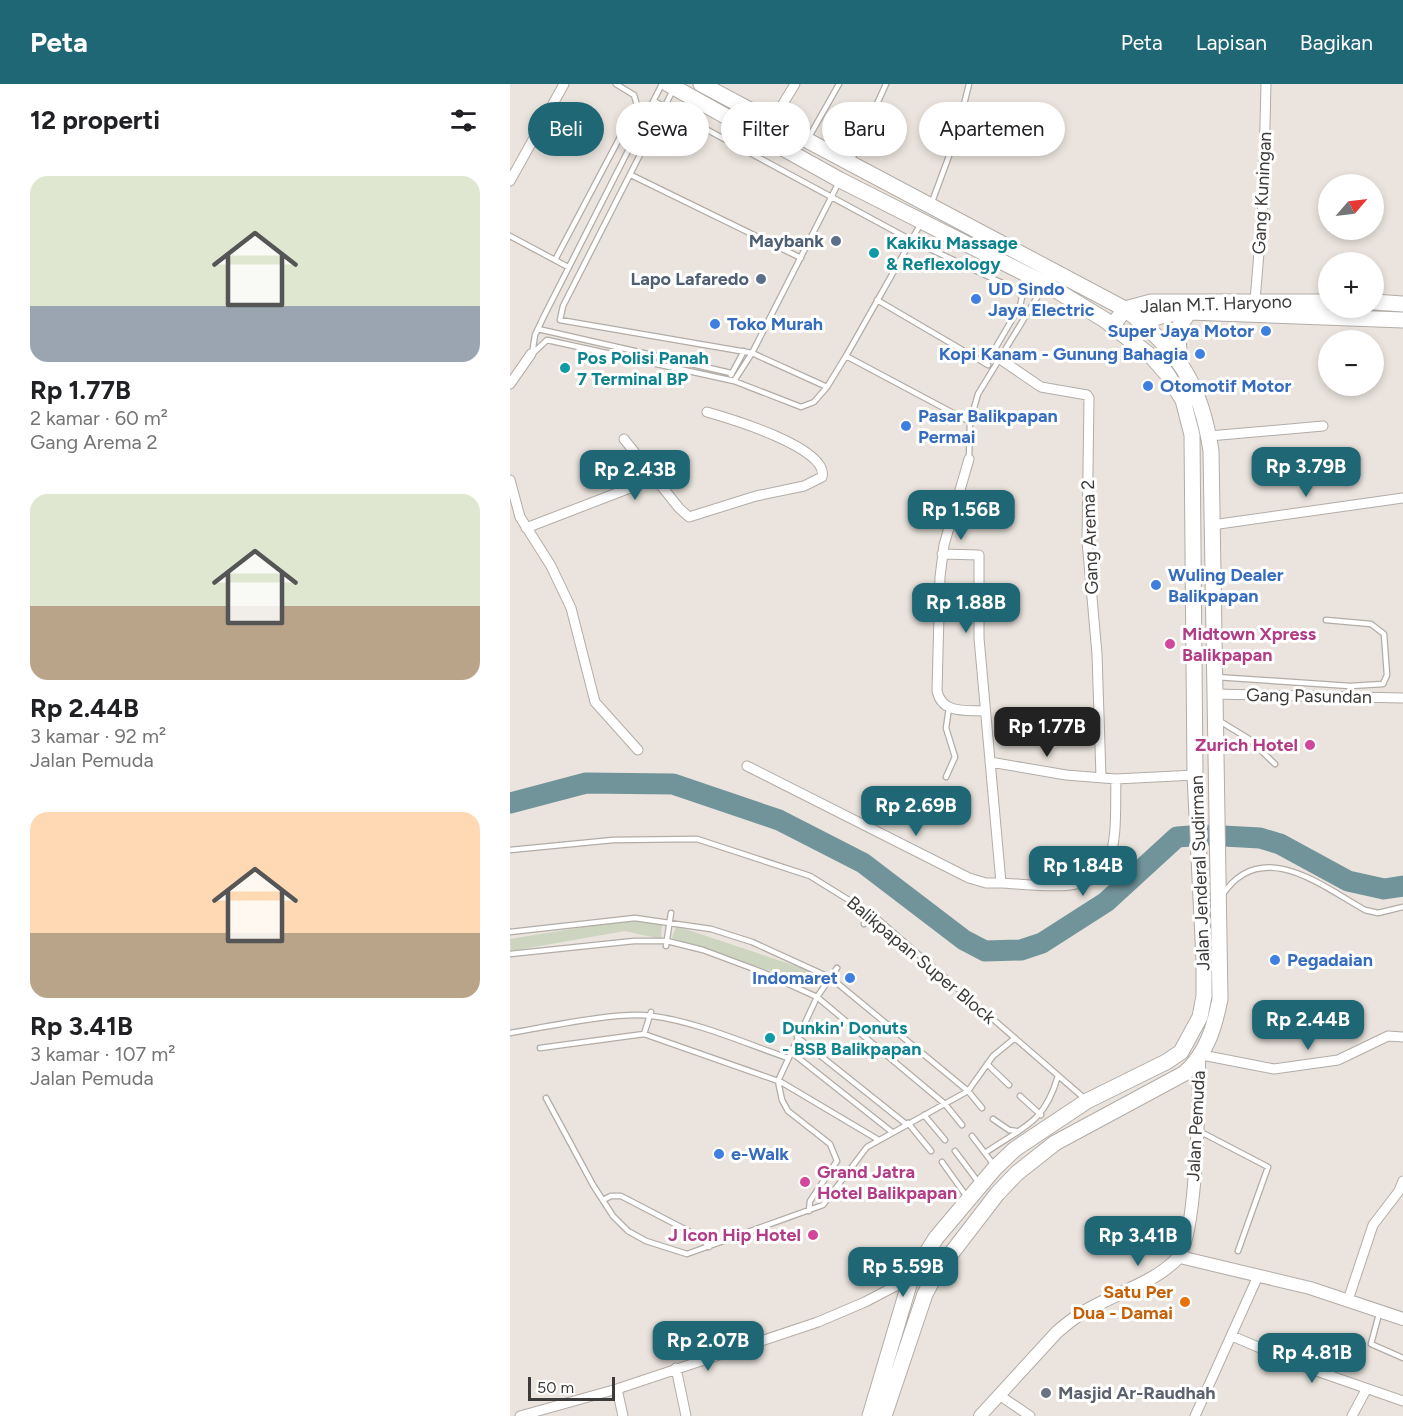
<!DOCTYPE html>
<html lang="id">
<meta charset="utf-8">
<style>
:root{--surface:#fff;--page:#f2f2f2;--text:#202124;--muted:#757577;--accent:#1f6775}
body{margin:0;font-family:Figtree,sans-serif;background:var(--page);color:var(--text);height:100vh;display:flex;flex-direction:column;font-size:22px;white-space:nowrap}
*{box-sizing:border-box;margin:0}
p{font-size:20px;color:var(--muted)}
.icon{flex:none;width:33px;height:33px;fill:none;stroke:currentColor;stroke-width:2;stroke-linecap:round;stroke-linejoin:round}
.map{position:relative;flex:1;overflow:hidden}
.details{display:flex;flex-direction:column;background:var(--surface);width:510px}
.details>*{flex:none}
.guide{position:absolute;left:18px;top:18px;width:570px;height:54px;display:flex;gap:12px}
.needle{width:39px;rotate:62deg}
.tools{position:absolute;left:808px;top:90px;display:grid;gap:12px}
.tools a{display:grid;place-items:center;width:66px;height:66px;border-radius:50%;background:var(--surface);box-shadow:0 3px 9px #0003;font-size:30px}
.scale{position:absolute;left:18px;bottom:15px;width:87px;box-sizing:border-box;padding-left:6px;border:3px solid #3d3b39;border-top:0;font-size:16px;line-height:21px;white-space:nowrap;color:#3d3b39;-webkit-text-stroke:4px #fff;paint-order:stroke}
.price{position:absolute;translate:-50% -51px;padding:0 14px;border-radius:12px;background:var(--accent);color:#fff;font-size:20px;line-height:39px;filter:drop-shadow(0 2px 3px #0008)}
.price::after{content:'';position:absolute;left:50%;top:36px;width:18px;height:14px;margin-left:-9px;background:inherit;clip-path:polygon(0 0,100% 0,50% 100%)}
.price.selected{background:#222;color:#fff}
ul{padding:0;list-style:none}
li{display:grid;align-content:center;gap:12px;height:318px;padding:0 30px}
li span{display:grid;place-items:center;height:186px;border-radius:18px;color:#555}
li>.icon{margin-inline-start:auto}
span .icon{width:108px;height:108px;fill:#fffc;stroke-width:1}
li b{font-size:26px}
h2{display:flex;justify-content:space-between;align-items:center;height:72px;padding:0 30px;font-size:26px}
.chip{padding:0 21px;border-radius:27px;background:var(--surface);box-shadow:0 3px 9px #0003;font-size:21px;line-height:54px}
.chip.selected{background:var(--accent);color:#fff}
header{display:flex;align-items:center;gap:36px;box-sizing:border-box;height:84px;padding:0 30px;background:var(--accent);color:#fff}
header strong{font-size:28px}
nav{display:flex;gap:33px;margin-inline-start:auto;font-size:21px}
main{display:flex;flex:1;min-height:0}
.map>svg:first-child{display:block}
.green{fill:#cdd4bf}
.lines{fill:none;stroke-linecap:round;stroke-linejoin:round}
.river{stroke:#71949b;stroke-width:21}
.service-casing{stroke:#b2aca7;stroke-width:7}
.minor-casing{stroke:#b2aca7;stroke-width:11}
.tertiary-casing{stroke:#b2aca7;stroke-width:14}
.primary-casing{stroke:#b2aca7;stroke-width:17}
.trunk-casing{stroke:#b2aca7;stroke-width:17}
.service{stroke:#fff;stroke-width:4.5}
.minor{stroke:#fff;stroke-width:9}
.tertiary{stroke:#fff;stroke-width:12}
.primary{stroke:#fff;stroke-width:15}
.trunk{stroke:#fff;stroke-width:15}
.service-dot{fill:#5c6f8a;stroke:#fff;stroke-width:2}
.culture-dot{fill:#0f9aa8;stroke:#fff;stroke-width:2}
.shop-dot{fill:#3f7fe0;stroke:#fff;stroke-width:2}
.hotel-dot{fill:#d1479c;stroke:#fff;stroke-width:2}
.food-dot{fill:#e8710a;stroke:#fff;stroke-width:2}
.worship-dot{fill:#6b7280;stroke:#fff;stroke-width:2}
.labels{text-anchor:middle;stroke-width:6;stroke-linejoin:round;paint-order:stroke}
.street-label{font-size:18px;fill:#3d3b39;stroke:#fff}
.service-label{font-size:18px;font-weight:bold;fill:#4e5e75;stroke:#fff;text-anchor:end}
.culture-label{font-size:18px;font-weight:bold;fill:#0d838f;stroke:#fff;text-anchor:start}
.shop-label{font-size:18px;font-weight:bold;fill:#366cbe;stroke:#fff;text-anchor:start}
.hotel-label{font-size:18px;font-weight:bold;fill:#b23c85;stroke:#fff;text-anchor:start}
.food-label{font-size:18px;font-weight:bold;fill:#c56008;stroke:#fff;text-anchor:end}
.worship-label{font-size:18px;font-weight:bold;fill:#5b616d;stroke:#fff;text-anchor:start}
</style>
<header>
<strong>Peta</strong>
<nav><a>Peta</a><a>Lapisan</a><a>Bagikan</a></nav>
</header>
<main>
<section class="details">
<h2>12 properti<svg class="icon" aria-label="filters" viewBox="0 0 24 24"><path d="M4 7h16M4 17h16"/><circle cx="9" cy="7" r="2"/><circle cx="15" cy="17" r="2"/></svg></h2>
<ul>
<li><span style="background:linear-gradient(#dfe7d0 70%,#9aa5b1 0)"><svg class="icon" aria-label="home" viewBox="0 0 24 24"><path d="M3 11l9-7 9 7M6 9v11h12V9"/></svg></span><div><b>Rp 1.77B</b><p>2 kamar · 60 m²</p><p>Gang Arema 2</p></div></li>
<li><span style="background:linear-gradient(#dfe7d0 60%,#b9a48a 0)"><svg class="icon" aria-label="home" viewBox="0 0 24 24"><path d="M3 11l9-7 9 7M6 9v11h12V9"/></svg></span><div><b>Rp 2.44B</b><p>3 kamar · 92 m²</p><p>Jalan Pemuda</p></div></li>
<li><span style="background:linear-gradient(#ffd9b3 65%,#b9a48a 0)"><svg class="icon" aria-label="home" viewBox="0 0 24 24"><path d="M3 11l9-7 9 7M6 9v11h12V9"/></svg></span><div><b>Rp 3.41B</b><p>3 kamar · 107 m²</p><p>Jalan Pemuda</p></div></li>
</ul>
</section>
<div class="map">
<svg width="893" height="1332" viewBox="0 0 893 1332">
<rect width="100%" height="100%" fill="#ebe4de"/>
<path class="green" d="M 116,836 L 152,838 L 151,855 L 115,847 L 1,867 L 0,855 Z
M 166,842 L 310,890 L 306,902 L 162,854 Z"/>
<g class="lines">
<path class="river" d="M 0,719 L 76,699 L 163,700 L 269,736 L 353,779 L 454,856 L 475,867 L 511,866 L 532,859 L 596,818 L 667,753 L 695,751 L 750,754 L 770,760 L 838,797 L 874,805 L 893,802"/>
<defs>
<path id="service" d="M 163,6 L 53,222 L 50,236 L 242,269 L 329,98
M 144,17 L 401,156 L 507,206 L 512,213 L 510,222 L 476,280
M 299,53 L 329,0
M 341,77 L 376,0
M 121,91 L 291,174
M 422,118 L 446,53 L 459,0
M 0,152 L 58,183
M 45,176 L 127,21 L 124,11 L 106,0
M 367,216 L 478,281
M 28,245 L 221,289
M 22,270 L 37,256 L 224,297 L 291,323 L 304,318 L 317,303
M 22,270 L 25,251 L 34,232 L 152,0
M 336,272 L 410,141
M 221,291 L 234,267
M 224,297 L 242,269 L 317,303 L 336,272 L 460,338 L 468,310 L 534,202
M 459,374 L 460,338
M 706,593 L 840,602 L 873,600 L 877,591 L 874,550 L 861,540 L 816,536
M 708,636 L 739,655 L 765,680
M 436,693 L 445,673 L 436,644 L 439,624
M 0,766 L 103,756 L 187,755 L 300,792 L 363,831 L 574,1014
M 713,810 C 752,753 812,802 855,826 L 868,829 L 893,823
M 354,840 L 363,831
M 0,848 L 125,834 L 201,845 L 242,858 L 321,894 L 458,1007 L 472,1024
M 156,862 L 161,829
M 0,870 L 124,857 L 157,857 L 193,866 L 252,888 L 307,913 L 435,1020 L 452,1041
M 0,949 C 36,943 108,927 142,932 C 188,938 234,959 278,974
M 134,950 L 141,928
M 287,953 L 396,1040
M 30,964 L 134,950 L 271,998 L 367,1055
M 281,968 L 382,1048
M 477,980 L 499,1001
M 510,1012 L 531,1031
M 36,1014 L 83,1101 L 103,1132 L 118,1147 L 136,1157 L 177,1170 L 313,1121 L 357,1063 L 458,1007 L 483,972 L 505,954
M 414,1031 L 435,1056
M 483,1035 L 499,1046 L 506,1047
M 398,1039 L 421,1067
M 689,1047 L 758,1083 L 728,1167
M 462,1052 L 484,1081
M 445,1067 L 469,1099
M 475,1069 C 514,1042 534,1040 548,992
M 432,1078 L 457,1113
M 93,1116 L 101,1112 L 111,1112 L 190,1153 L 199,1163
M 299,1127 L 300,1117 L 327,1077 L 320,1060 L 278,1027 L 272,1016 L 268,997 L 307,913 L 327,884
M 869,1230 L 861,1260 L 893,1274"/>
<path id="minor" d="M 262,38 L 285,0
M 0,97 L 54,0
M 745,217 L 753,120 L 756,0
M 490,275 L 531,303 L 577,311 L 579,314 L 577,457 L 587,570 L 591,693
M 0,300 L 21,270
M 699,352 L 813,342
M 114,355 L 169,424 L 179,433 L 246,412 L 294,402 L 312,393 C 320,364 218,334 197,328
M 459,375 L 434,461 L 430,493 L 427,607 C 432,630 455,626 474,627
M 0,396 L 10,433 L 41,482 L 61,524 L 85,618 L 128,666
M 702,441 L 893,414
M 16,444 L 146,394
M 704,610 L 893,614
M 480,678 L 556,691 L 606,695 L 685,691
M 237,682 L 459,794 L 476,799 L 491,799 L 469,554 L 469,471 L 432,470
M 491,799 C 518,800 586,812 598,779 C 608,754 605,722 606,695
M 692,971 L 764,985 L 828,976 L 878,952 L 893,953
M 838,1216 L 863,1141 L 889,1107 L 893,1097
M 722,1252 L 795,1283 L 893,1317
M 166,1284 L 176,1332
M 107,1305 L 113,1332
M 489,1311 L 520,1332
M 10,1332 L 107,1305 L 308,1238 L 355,1218 L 401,1194
M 685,1332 L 748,1192
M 842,1332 L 856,1306"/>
<path id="tertiary" d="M 670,1173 L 800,1204 L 893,1235
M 470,1332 L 547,1248 C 554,1242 561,1236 569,1231 C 600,1210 641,1202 668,1174 C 687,1154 689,1008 689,975"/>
<path id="primary" d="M 864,218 L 893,220
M 603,241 L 615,225 L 641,218 L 819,218
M 621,256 C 640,231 648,231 679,228 L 893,236"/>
<path id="trunk" d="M 158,0 L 330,96 L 536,200 L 595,236 L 643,274 L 657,290 L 673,316 L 682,351 L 685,691 L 694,876 L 694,912 L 690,933 L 671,968 L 656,978 L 577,1017 L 505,1065 L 485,1084 L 426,1154 L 401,1194 L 360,1332
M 191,0 L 615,225 C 668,266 691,300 701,367 L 710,915 C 704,945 697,968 675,989 L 545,1059 L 507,1089 L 487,1110 L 427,1188 L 415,1210 L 374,1332
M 670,275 L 667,246 L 679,228"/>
</defs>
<use href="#service" class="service-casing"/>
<use href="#minor" class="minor-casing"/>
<use href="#tertiary" class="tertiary-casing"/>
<use href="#primary" class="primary-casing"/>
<use href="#trunk" class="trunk-casing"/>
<use href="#service" class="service"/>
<use href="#minor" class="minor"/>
<use href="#tertiary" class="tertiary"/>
<use href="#primary" class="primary"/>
<use href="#trunk" class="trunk"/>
</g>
<g class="service-dot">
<circle cx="326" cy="157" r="6"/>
<circle cx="251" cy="195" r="6"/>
</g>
<g class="culture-dot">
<circle cx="364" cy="169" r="6"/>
<circle cx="55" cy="284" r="6"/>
<circle cx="260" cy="954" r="6"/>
</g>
<g class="shop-dot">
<circle cx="466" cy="215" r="6"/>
<circle cx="205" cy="240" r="6"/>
<circle cx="756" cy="247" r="6"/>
<circle cx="690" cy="270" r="6"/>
<circle cx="638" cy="302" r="6"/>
<circle cx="396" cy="342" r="6"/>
<circle cx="646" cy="501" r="6"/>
<circle cx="765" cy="876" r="6"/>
<circle cx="340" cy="894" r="6"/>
<circle cx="209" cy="1070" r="6"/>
</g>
<g class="hotel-dot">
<circle cx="660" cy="560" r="6"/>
<circle cx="800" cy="661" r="6"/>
<circle cx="295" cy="1098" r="6"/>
<circle cx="303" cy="1151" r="6"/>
</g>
<circle class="food-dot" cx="675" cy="1218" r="6"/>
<circle class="worship-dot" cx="536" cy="1309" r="6"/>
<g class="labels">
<g class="street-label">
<text transform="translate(752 109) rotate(-87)" y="6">Gang Kuningan</text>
<text transform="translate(706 220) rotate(-2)" y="6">Jalan M.T. Haryono</text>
<text transform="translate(580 453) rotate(-92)" y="6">Gang Arema 2</text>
<text transform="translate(799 612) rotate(1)" y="6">Gang Pasundan</text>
<text transform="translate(690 789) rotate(-92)" y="6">Jalan Jenderal Sudirman</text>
<text transform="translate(411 876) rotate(40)" y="6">Balikpapan Super Block</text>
<text transform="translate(686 1042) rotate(-87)" y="6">Jalan Pemuda</text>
</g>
<g class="service-label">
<text x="314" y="163">Maybank</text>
<text x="239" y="201">Lapo Lafaredo</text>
</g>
<g class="culture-label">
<text x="376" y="165">Kakiku Massage<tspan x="376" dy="21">&amp; Reflexology</tspan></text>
<text x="67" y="280">Pos Polisi Panah<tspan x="67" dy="21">7 Terminal BP</tspan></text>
<text x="272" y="950">Dunkin' Donuts<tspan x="272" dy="21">- BSB Balikpapan</tspan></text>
</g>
<g class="shop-label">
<text x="478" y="211">UD Sindo<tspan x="478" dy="21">Jaya Electric</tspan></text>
<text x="217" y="246">Toko Murah</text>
<text x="744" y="253" text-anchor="end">Super Jaya Motor</text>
<text x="678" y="276" text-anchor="end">Kopi Kanam - Gunung Bahagia</text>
<text x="650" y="308">Otomotif Motor</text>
<text x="408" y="338">Pasar Balikpapan<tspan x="408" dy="21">Permai</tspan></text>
<text x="658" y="497">Wuling Dealer<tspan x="658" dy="21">Balikpapan</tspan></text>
<text x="777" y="882">Pegadaian</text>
<text x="328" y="900" text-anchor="end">Indomaret</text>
<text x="221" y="1076">e-Walk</text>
</g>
<g class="hotel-label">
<text x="672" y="556">Midtown Xpress<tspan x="672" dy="21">Balikpapan</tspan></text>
<text x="788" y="667" text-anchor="end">Zurich Hotel</text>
<text x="307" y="1094">Grand Jatra<tspan x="307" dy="21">Hotel Balikpapan</tspan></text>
<text x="291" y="1157" text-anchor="end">J Icon Hip Hotel</text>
</g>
<g class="food-label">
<text x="663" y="1214">Satu Per<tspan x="663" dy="21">Dua - Damai</tspan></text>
</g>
<g class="worship-label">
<text x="548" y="1315">Masjid Ar-Raudhah</text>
</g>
</g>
</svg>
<div class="tools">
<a><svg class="needle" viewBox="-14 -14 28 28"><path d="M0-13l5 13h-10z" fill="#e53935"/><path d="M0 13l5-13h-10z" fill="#757577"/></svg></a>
<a>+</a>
<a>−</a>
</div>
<div class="scale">50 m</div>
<b class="price" style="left:796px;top:414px">Rp 3.79B</b>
<b class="price" style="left:125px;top:417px">Rp 2.43B</b>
<b class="price" style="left:451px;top:457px">Rp 1.56B</b>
<b class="price" style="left:456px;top:550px">Rp 1.88B</b>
<b class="price selected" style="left:537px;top:674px">Rp 1.77B</b>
<b class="price" style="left:406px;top:753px">Rp 2.69B</b>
<b class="price" style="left:573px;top:813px">Rp 1.84B</b>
<b class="price" style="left:798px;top:967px">Rp 2.44B</b>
<b class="price" style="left:628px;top:1183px">Rp 3.41B</b>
<b class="price" style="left:393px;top:1214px">Rp 5.59B</b>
<b class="price" style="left:198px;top:1288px">Rp 2.07B</b>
<b class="price" style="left:802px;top:1300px">Rp 4.81B</b>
<div class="guide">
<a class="chip selected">Beli</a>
<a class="chip">Sewa</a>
<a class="chip">Filter</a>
<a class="chip">Baru</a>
<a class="chip">Apartemen</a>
</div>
</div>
</main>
